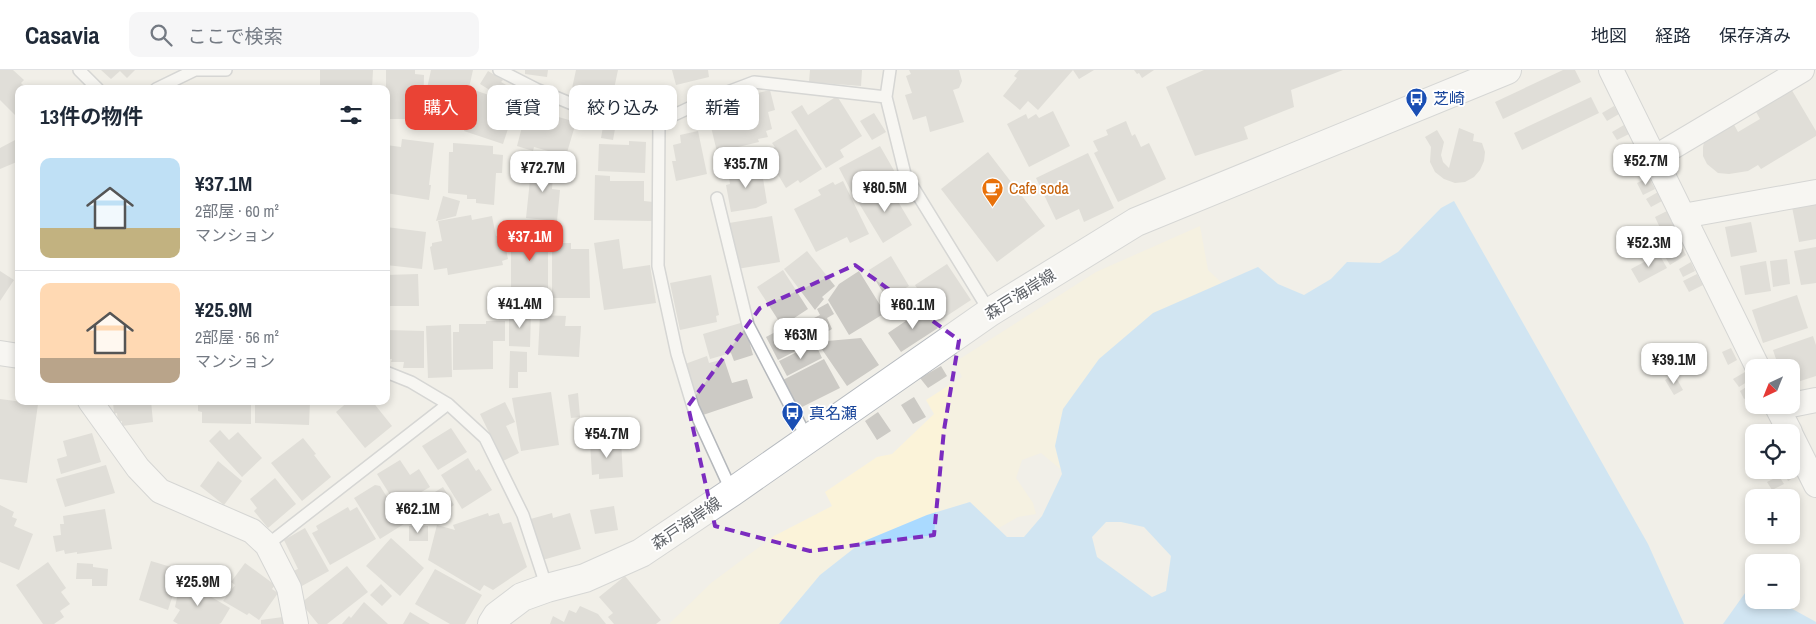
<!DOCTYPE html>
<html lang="ja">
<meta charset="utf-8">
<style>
:root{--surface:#fff;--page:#f6f6f7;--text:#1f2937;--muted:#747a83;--line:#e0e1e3;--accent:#ea4335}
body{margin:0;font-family:"Archivo Narrow","Noto Sans JP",sans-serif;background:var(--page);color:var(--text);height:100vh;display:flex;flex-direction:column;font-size:19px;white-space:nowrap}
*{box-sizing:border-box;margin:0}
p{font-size:16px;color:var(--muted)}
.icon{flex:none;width:28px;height:28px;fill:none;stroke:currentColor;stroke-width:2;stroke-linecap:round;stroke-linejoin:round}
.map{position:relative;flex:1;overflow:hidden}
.details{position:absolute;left:15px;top:15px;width:375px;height:320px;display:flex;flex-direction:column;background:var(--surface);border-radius:10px;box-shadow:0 2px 8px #0003}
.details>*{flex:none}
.top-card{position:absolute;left:405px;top:15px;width:475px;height:45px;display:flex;gap:10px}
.needle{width:32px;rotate:223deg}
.buttons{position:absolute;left:1745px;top:289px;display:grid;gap:10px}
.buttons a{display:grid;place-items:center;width:55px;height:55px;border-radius:10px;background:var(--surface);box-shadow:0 2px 8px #0003;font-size:25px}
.price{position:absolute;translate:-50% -42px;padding:0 11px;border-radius:10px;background:#fff;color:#222;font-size:16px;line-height:32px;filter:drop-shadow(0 1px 2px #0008)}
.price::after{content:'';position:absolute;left:50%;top:30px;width:15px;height:11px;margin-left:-8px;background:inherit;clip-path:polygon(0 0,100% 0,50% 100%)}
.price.on{background:var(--accent);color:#fff}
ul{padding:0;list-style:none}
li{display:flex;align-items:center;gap:15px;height:125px;padding:0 25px}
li+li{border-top:1px solid var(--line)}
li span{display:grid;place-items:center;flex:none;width:140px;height:100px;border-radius:10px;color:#555}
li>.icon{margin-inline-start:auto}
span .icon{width:60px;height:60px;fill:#fffc;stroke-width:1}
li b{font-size:21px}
h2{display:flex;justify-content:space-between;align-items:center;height:60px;padding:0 25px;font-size:21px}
.pill{padding:0 18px;border-radius:10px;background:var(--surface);box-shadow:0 2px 8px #0003;font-size:18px;line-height:45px}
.pill.on{background:var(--accent);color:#fff}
header{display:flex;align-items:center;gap:30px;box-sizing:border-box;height:70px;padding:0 25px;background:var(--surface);border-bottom:1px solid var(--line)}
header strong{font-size:24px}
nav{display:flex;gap:28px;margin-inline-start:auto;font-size:18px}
.search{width:350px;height:45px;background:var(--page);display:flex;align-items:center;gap:12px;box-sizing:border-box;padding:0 18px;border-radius:10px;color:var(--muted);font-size:19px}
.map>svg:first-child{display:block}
.sand{fill:#fbf3d9}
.water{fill:#aadaff;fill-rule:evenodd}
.building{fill:#cccac5}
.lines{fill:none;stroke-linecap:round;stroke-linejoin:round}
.lane-casing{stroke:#b5b8bc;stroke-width:14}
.street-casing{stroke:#b5b8bc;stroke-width:26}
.secondary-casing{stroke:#b6babf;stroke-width:30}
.lane{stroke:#fff;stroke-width:11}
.street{stroke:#fff;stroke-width:24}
.secondary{stroke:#fff;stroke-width:28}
.marked{fill:none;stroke:#7b2cbf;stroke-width:4;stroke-dasharray:10 6;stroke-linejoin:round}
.labels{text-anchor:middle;stroke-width:4;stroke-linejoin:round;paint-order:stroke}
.transit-label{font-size:16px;fill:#164399;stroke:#fff;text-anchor:start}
.food-label{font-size:16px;fill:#c56008;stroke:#fff;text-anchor:start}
.street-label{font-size:16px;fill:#5f6368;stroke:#fff}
</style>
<header>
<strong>Casavia</strong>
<div class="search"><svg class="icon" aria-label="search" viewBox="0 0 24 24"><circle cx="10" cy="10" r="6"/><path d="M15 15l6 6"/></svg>ここで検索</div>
<nav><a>地図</a><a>経路</a><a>保存済み</a></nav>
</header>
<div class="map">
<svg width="1816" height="554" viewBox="0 0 1816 554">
<rect width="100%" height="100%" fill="#f1efe8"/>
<path class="sand" d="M 1200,156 L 1208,200 L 1238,228 L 1070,407 L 1041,383 L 1022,390 L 1016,408 L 1033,433 L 1036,444 L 1018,447 L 997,459 L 970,432 L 927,445 L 862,472 L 820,505 L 779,554 L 669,554 L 711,513 L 774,466 L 832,436 L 825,422 L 877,387 L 892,384 L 934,344 L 926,330 L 962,307 L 955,292 L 1096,202 Z"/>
<path class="water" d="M 1454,131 L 1648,474 L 1684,554 L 779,554 L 820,505 L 862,472 L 927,445 L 970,432 L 1007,467 L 1024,467 L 1042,446 L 1062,404 L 1055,376 L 1063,339 L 1099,289 L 1153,243 L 1258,197 L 1278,214 L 1304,225 L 1331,209 L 1347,192 L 1380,193 L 1398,182 L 1441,138 ZM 1106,452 L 1121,452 L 1144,457 L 1171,486 L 1166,521 L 1152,527 L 1097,487 L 1092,467 Z
M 1750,516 L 1754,518 L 1754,530 L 1776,530 L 1816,552 L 1816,554 L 1723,554 Z"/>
<path class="building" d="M 0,0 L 13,0 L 24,10 L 21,13 L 26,18 L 19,19 L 19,44 L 16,46 L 0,30 Z
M 101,0 L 135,0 L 127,8 L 120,1 L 111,9 Z
M 320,0 L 373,0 L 372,19 L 325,19 L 325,17 L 320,17 Z
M 386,0 L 415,0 L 415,4 L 424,5 L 423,49 L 386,49 Z
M 431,0 L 473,0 L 466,31 L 426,23 Z
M 525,0 L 548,0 L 547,7 L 525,4 Z
M 576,0 L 618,0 L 611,33 L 571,23 Z
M 672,0 L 708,0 L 709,7 L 676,15 Z
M 810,0 L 862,0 L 861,16 L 809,12 Z
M 909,0 L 959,0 L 962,11 L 959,18 L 953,20 L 964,52 L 930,62 L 926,46 L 913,50 L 905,25 L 912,23 L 906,6 L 911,4 Z
M 1019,0 L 1073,0 L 1038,40 L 1028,31 L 1020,40 L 1003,26 L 1017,8 L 1014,6 Z
M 1073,0 L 1094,0 L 1079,9 Z
M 1134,0 L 1154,0 L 1142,8 L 1139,3 L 1137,4 Z
M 1204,0 L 1343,0 L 1291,20 L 1294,37 L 1244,57 L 1248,69 L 1195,86 L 1166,17 Z
M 1563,0 L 1575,0 L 1581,12 L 1503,49 L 1495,32 Z
M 488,1 L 503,10 L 501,12 L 508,16 L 501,27 L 480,14 Z
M 1790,17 L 1816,61 L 1816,66 L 1761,99 L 1758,95 L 1748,101 L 1729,104 L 1718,103 L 1707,94 L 1703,86 L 1703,77 L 1705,68 L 1731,49 L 1738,62 L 1760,49 L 1754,38 Z
M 770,20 L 775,40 L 768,42 L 772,59 L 766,61 L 768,67 L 758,69 L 759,72 L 717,82 L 707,40 L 734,34 L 733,29 Z
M 477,21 L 516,34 L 503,74 L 464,61 Z
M 837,26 L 862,66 L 840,80 L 844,87 L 826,98 L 791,42 L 802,35 L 808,45 Z
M 1591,27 L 1599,43 L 1522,80 L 1514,63 Z
M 1614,36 L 1619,44 L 1607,51 L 1602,43 Z
M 527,38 L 576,52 L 566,86 L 534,77 L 533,81 L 517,76 Z
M 1053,41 L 1070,76 L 1029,97 L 1007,54 L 1026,44 L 1028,49 L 1036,44 L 1039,48 Z
M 874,43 L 886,62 L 872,70 L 860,51 Z
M 604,51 L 616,53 L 613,70 L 601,68 Z
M 1126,51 L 1132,66 L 1135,64 L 1141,77 L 1149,73 L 1166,109 L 1118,132 L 1094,83 L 1098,81 L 1093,71 L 1108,65 L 1106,60 Z
M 1624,55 L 1629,64 L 1617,70 L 1612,62 Z
M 1459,58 L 1474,64 L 1473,71 L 1482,73 L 1485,82 L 1484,91 L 1480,100 L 1474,107 L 1465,112 L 1455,113 L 1444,109 L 1435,102 L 1430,92 L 1431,77 L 1425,67 L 1437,60 L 1444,72 L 1441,85 L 1443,92 L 1449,98 Z
M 796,59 L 822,99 L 800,113 L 798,110 L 786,118 L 765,83 L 775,77 L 772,73 Z
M 698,61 L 707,104 L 676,111 L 672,91 L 676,91 L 673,75 L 681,73 L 680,65 Z
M 17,69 L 19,72 L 19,91 L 0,99 L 0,78 Z
M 402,69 L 434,73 L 429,115 L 431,115 L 429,130 L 386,123 L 386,75 L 401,77 Z
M 629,71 L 646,72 L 645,103 L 598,101 L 599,74 L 629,75 Z
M 453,73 L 493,76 L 493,84 L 503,85 L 502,103 L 496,103 L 494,135 L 476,133 L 476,129 L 467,129 L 467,125 L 448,123 L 449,82 L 453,82 Z
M 880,76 L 896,104 L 878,114 L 876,110 L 852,123 L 839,98 Z
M 1636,76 L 1641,85 L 1629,91 L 1624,83 Z
M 988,82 L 1045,156 L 997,192 L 941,119 Z
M 1088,83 L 1114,138 L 1084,152 L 1079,139 L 1056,150 L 1036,108 Z
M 532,91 L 554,94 L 552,119 L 560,120 L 557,151 L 526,148 Z
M 761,96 L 767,133 L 756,138 L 731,142 L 726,115 L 730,114 L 728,101 Z
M 595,105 L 610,106 L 610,111 L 644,111 L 644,131 L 653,132 L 653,151 L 594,150 Z
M 1649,107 L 1655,119 L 1643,125 L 1637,113 Z
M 843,111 L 869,164 L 850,173 L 847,167 L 816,182 L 794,139 L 821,125 L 818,120 L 833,112 L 835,115 Z
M 887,113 L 912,155 L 883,173 L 857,130 Z
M 1658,122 L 1662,131 L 1651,137 L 1646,129 Z
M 443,126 L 460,131 L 456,146 L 436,151 Z
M 1816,133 L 1816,169 L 1799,172 L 1792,137 Z
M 1667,141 L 1679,167 L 1667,173 L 1655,147 Z
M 471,145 L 472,150 L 492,146 L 496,166 L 503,165 L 508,189 L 502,191 L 503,195 L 448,205 L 447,198 L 434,200 L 430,177 L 432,176 L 432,173 L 442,171 L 438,151 Z
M 772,146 L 780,192 L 737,199 L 729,153 Z
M 1751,152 L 1757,182 L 1731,187 L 1725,157 Z
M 531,154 L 551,154 L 550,178 L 548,178 L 548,230 L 511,230 L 511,157 L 531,158 Z
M 386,157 L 426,162 L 422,199 L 386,195 Z
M 619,169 L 623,199 L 650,195 L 656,233 L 604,240 L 594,173 Z
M 552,173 L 571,173 L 571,179 L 589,179 L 590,228 L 552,228 Z
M 1681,176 L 1686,185 L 1670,195 L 1664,185 Z
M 1816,177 L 1816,213 L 1801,215 L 1794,181 Z
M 807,181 L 835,216 L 822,227 L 824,229 L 815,240 L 784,199 Z
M 1659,184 L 1667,198 L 1639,213 L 1631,199 Z
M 891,186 L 909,216 L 887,229 L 869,200 Z
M 1787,189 L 1790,214 L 1773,217 L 1770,191 Z
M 1766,191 L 1771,221 L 1745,225 L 1740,196 Z
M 1691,192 L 1695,201 L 1683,207 L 1679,199 Z
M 947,194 L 971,230 L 939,251 L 915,215 Z
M 783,200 L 808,239 L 782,256 L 757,217 Z
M 0,201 L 14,210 L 0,231 Z
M 859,201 L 885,243 L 849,265 L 828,230 L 839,214 Z
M 418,204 L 419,236 L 386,236 L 386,205 Z
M 1697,204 L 1703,215 L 1689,222 L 1683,211 Z
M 711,205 L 719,245 L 716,246 L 717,252 L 680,260 L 670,213 Z
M 915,219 L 925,233 L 903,248 L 893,234 Z
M 1797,225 L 1808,258 L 1763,273 L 1752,240 Z
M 828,233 L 834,244 L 827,248 L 832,259 L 815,269 L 806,252 L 820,245 L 817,239 Z
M 925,238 L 938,258 L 901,282 L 888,263 Z
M 509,241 L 531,241 L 530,277 L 509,276 Z
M 540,245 L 566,246 L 565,256 L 581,256 L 579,287 L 538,285 Z
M 486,251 L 505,251 L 505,271 L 493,271 L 493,299 L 453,300 L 453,262 L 459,262 L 459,254 L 486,254 Z
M 796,251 L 813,272 L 778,290 L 766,267 Z
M 744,252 L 753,285 L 734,291 L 731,283 L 710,289 L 703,264 Z
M 451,255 L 452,307 L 428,308 L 426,256 Z
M 386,260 L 424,261 L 424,298 L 403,298 L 404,292 L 391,292 L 392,289 L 386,289 Z
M 1813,266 L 1816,275 L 1816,306 L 1791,314 L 1791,298 L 1779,298 L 1773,280 Z
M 861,268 L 879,295 L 847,316 L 819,275 L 827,271 Z
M 815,273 L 822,288 L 787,306 L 779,291 Z
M 1731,278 L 1737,290 L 1728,295 L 1722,282 Z
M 510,281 L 527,282 L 527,302 L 518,302 L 518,318 L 509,318 Z
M 707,286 L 709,293 L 724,289 L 732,313 L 747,309 L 753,328 L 703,345 L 685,294 Z
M 824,289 L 840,318 L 794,341 L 779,312 Z
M 941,296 L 947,306 L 928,318 L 920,308 Z
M 1745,302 L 1750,310 L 1739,317 L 1733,309 Z
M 1674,304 L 1683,320 L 1674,325 L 1665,310 Z
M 1751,314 L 1754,318 L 1754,324 L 1744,329 L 1740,321 Z
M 551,322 L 559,375 L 521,381 L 512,328 Z
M 578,323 L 580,347 L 571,348 L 568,325 Z
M 914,327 L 926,347 L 913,354 L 901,335 Z
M 0,329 L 38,334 L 27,413 L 0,409 Z
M 113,331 L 151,331 L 153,352 L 122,356 L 122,351 L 118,352 L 117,343 L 114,344 Z
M 198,331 L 251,331 L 251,354 L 202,353 L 202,342 L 198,341 Z
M 255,331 L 310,331 L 309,355 L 255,353 Z
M 349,331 L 372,331 L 392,356 L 365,378 L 336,342 Z
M 505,332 L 515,352 L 506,356 L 519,383 L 503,391 L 480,344 Z
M 878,342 L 891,361 L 877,370 L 865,351 Z
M 1771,355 L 1776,362 L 1757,362 Z
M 451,358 L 467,382 L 438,400 L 422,376 Z
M 220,360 L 229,370 L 238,362 L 262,388 L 242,407 L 209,371 Z
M 92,363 L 101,392 L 61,404 L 57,389 L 67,386 L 63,371 Z
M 303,368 L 316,384 L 314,385 L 331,407 L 302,431 L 271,393 Z
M 621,370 L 623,407 L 599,409 L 599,404 L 592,405 L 590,372 Z
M 468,388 L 476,401 L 479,399 L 492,420 L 462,439 L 441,405 Z
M 400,390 L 410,405 L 419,399 L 430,417 L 397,436 L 377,404 Z
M 218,391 L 242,411 L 224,435 L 200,416 Z
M 1791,393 L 1797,406 L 1788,411 L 1783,400 L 1791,400 Z
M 106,395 L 115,423 L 65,437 L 56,409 Z
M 1779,406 L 1784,414 L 1772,420 L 1767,412 Z
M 275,408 L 296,434 L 268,458 L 254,441 L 257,438 L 250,429 Z
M 375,415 L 380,416 L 404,454 L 380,469 L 354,428 Z
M 443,417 L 454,435 L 426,452 L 421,445 L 409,453 L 403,442 Z
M 0,435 L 14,442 L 12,447 L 17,449 L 14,456 L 33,464 L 19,500 L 0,492 Z
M 614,436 L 618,460 L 595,464 L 590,440 Z
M 348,437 L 350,441 L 357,437 L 376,469 L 330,495 L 312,463 L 318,460 L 316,456 Z
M 105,439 L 112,479 L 77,484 L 77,482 L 65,484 L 64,480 L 56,482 L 53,466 L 61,465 L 60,454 L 64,454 L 63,446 Z
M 488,443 L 489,446 L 499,443 L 503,454 L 511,452 L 527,497 L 493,520 L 484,515 L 480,521 L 428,490 L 437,455 L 455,460 L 453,455 Z
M 552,443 L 553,448 L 570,443 L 581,479 L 539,491 L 527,450 Z
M 409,456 L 428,456 L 428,471 L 409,471 Z
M 305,458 L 329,501 L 300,517 L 291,502 L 298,499 L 284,470 Z
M 391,468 L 424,498 L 400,526 L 366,496 Z
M 151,491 L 181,500 L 168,540 L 139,530 Z
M 48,492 L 66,518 L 61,522 L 70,534 L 60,541 L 64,547 L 54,554 L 43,554 L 16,515 Z
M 77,493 L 93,494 L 93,497 L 108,499 L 107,516 L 92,516 L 92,509 L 76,509 Z
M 245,493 L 275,515 L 272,519 L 278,523 L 259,550 L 249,543 L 247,545 L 223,531 L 235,515 L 231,512 Z
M 347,496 L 368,522 L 327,554 L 318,554 L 301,533 Z
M 435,499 L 482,525 L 465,554 L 450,554 L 415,534 Z
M 625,506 L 661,550 L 656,554 L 614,554 L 608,547 L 613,543 L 599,527 Z
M 181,509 L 230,538 L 221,553 L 219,554 L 178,554 L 173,551 L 180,540 L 175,537 Z
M 381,514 L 392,526 L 382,536 L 370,525 Z
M 364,532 L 388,554 L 342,554 L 349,546 L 351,548 Z
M 580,536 L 598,544 L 606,554 L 550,554 L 553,546 L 564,552 L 569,540 L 576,543 Z
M 410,542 L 430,554 L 403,554 Z
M 283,547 L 284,554 L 261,554 L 261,550 Z"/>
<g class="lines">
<defs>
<path id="lane" d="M 79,0 L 98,19
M 195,0 L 226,0
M 499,0 L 536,19 L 577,36 L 659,52 L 704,31 L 754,12 L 886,27
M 890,0 L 886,27 L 905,104 L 990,242
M 156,19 L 195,0
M 659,52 L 658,196 L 677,284 L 693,337 L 732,422
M 717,128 L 748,255 L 808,370
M 386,302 L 411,312 L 448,334 L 485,368 L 523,445 L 547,518
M 267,475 L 448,334"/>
<path id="street" d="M 1611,0 L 1758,298
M 1654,88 L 1802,0
M 1683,146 L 1816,122
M 0,283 L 19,286
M 90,331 L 138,398 L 160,421 L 252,461 L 267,475 L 289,518 L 296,554
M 1776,335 L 1790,362
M 1791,335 L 1816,330
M 1791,365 L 1816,415"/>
<path id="secondary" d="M 492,554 L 497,546 L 522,527 L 547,518 L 585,508 L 641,483 L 732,422 L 990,242 L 1136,152 L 1507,0"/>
</defs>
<use href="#lane" class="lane-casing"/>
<use href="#street" class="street-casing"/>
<use href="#secondary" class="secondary-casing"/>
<use href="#lane" class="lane"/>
<use href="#street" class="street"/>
<use href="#secondary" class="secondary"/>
</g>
<path d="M0 0H1816V554H0ZM 855,195 L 959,270 L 944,360 L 934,465 L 810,481 L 715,456 L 688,336 L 760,238 Z" fill="#f1efe8" fill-opacity=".55" fill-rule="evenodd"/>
<path class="marked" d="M 855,195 L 959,270 L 944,360 L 934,465 L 810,481 L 715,456 L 688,336 L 760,238 Z"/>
<defs>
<symbol id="bus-pin" viewBox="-11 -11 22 30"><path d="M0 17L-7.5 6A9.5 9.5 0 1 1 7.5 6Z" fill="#1a4fb4" stroke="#fff"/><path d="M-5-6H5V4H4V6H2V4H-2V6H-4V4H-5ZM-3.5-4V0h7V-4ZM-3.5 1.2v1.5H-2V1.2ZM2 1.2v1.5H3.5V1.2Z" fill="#fff"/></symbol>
<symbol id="cafe-pin" viewBox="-11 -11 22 30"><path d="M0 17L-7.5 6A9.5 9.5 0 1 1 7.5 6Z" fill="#e8710a" stroke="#fff"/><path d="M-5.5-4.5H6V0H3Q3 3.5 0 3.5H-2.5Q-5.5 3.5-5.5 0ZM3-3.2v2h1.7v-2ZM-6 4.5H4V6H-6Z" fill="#fff"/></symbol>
</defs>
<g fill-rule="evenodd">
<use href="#bus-pin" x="1404" y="16" width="25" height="34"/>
<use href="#cafe-pin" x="980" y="106" width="25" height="34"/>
<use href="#bus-pin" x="780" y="330" width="25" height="34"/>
</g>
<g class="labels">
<g class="transit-label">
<text x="1433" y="34">芝崎</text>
<text x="809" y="349">真名瀬</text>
</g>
<g class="food-label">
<text x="1009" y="124">Cafe soda</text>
</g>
<g class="street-label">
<text transform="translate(1020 224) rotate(-32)" y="6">森戸海岸線</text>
<text transform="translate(686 453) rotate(-34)" y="6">森戸海岸線</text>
</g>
</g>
</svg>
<div class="buttons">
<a><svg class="needle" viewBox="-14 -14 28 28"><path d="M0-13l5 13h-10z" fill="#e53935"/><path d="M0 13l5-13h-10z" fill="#747a83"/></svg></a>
<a><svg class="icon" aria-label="locate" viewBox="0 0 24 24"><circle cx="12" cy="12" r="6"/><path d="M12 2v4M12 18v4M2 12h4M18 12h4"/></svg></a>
<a>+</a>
<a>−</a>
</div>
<b class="price" style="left:1646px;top:116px">¥52.7M</b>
<b class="price" style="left:746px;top:119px">¥35.7M</b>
<b class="price" style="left:543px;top:123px">¥72.7M</b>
<b class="price" style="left:885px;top:143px">¥80.5M</b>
<b class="price on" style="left:530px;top:192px">¥37.1M</b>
<b class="price" style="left:1649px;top:198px">¥52.3M</b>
<b class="price" style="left:520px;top:259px">¥41.4M</b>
<b class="price" style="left:913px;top:260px">¥60.1M</b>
<b class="price" style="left:801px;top:290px">¥63M</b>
<b class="price" style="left:1674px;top:315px">¥39.1M</b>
<b class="price" style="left:607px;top:389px">¥54.7M</b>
<b class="price" style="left:418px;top:464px">¥62.1M</b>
<b class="price" style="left:198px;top:537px">¥25.9M</b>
<div class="top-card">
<a class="pill on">購入</a>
<a class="pill">賃貸</a>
<a class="pill">絞り込み</a>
<a class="pill">新着</a>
</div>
<section class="details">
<h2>13件の物件<svg class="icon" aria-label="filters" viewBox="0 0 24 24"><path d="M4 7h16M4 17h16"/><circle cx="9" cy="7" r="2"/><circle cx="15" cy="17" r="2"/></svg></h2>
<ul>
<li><span style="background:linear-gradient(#bfe0f5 70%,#c2b280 0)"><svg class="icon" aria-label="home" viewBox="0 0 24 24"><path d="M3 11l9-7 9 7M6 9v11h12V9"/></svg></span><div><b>¥37.1M</b><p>2部屋 · 60 m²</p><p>マンション</p></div></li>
<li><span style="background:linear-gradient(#ffd9b3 75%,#b9a48a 0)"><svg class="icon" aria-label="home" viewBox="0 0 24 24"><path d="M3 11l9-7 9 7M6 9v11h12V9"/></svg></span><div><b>¥25.9M</b><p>2部屋 · 56 m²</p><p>マンション</p></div></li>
</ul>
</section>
</div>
